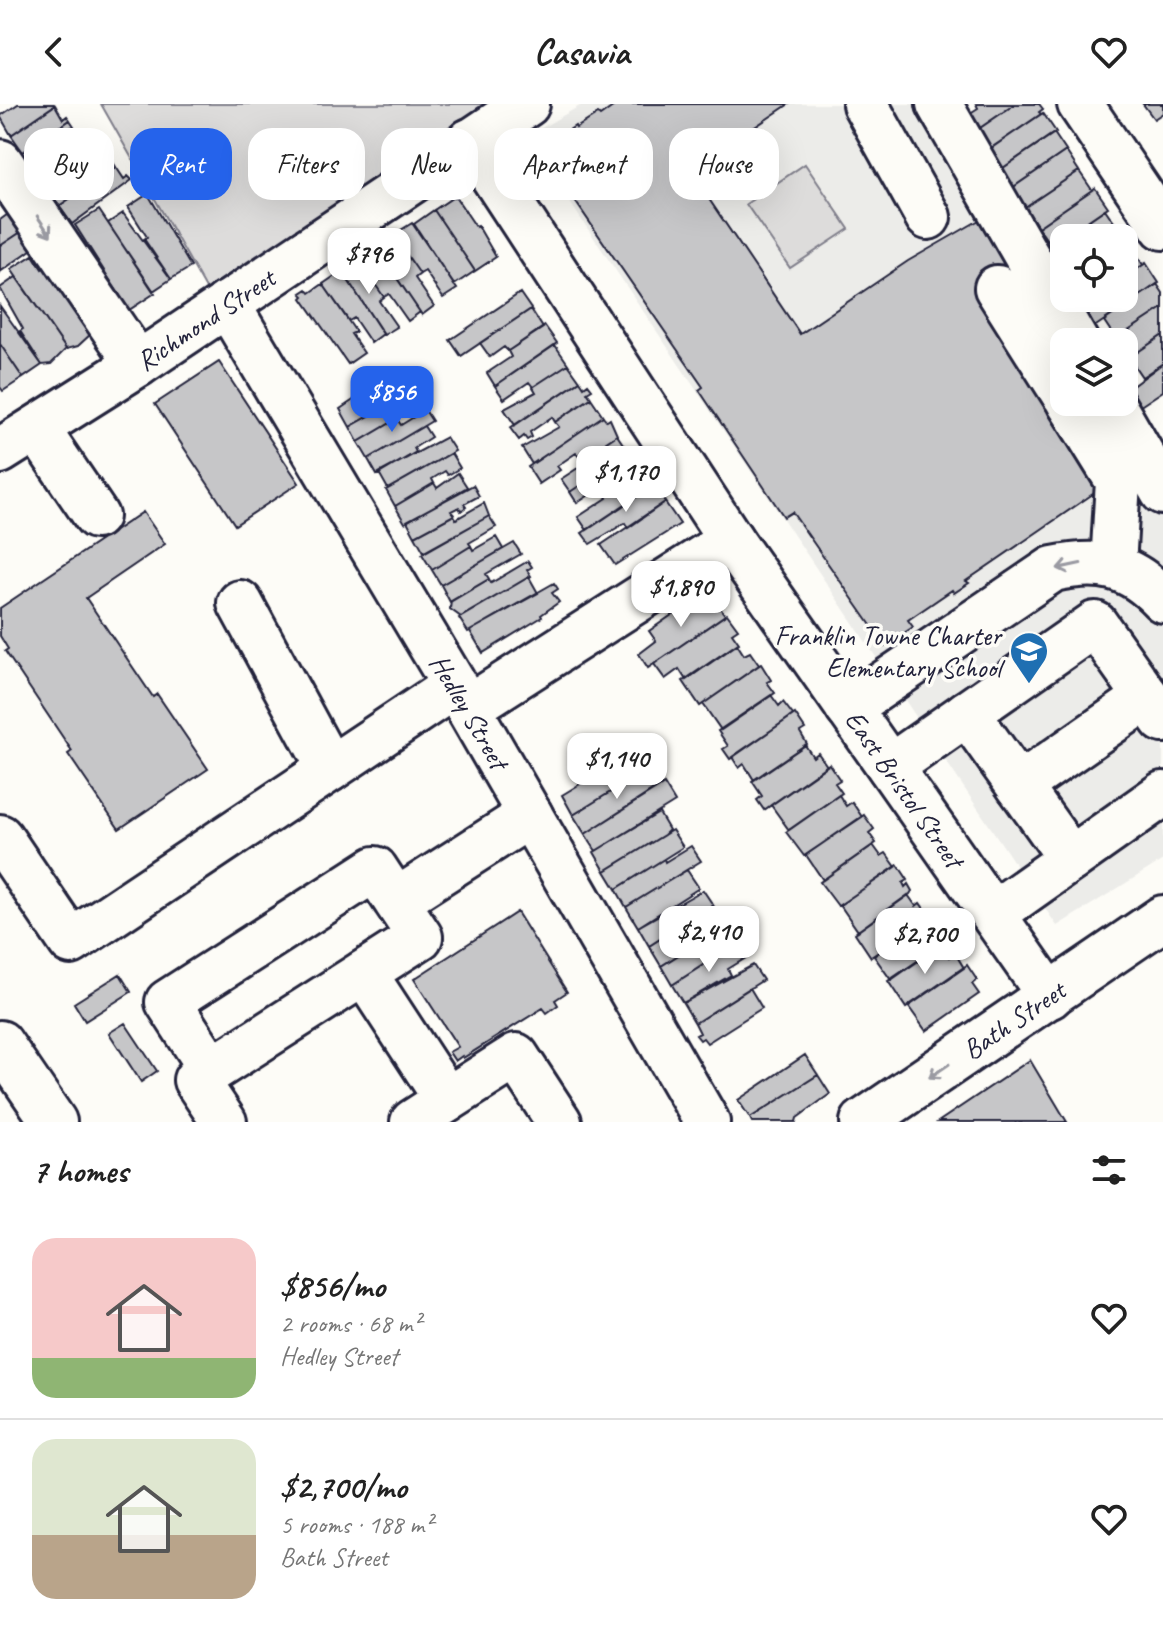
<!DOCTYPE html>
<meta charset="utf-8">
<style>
:root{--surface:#fff;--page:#f2f2f2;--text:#222;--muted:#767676;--line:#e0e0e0;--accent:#2563eb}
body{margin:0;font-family:Caveat,sans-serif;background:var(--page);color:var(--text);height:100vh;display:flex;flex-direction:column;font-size:30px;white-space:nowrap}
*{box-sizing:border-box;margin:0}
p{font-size:26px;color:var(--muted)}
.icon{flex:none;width:44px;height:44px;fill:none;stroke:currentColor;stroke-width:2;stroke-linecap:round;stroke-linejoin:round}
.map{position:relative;height:1018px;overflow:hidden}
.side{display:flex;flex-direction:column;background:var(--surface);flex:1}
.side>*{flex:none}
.banner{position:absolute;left:24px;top:24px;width:1116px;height:72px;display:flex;gap:16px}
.controls{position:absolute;left:1050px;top:120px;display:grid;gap:16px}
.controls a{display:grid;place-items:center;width:88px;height:88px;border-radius:16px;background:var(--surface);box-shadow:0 8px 32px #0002;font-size:40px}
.price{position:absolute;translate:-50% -68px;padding:0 18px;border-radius:16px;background:#fff;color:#222;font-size:26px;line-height:52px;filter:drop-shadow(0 2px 4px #0008)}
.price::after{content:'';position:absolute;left:50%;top:48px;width:24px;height:18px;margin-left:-12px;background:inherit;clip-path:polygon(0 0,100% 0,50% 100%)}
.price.current{background:var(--accent);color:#fff}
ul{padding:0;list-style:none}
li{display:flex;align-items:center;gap:24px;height:200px;padding:0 32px}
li+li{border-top:2px solid var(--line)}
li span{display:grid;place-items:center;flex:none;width:224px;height:160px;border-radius:24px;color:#555}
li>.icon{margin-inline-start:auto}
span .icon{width:96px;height:96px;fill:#fffc;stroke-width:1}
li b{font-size:34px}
h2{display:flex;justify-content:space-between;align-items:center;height:96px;padding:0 32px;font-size:34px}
.pill{padding:0 28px;border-radius:24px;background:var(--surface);box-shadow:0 8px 32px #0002;font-size:28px;line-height:72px}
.pill.current{background:var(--accent);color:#fff}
header{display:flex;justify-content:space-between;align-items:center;height:104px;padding:0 32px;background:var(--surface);font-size:36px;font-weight:600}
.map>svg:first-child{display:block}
.built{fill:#ecece9}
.green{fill:#dddcdb;stroke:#807f8b;stroke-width:2}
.building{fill:#c6c6c8;stroke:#22223b;stroke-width:2}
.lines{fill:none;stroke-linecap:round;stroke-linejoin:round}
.minor-casing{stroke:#22223b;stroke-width:50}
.major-casing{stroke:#22223b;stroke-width:50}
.minor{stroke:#fdfcf7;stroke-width:44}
.major{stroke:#fdfcf7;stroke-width:44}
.oneway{stroke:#9a9aa2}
.labels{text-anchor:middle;stroke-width:7;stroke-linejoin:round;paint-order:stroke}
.street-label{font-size:28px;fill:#22223b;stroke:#fdfcf7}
.poi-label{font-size:28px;fill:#22223b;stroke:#fdfcf7;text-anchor:end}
</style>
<header><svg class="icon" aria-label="back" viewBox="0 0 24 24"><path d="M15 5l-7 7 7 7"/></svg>Casavia<svg class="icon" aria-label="heart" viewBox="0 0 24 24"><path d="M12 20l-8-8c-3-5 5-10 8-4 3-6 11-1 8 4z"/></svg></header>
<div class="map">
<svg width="1163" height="1018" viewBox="0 0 1163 1018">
<rect width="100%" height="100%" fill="#fdfcf7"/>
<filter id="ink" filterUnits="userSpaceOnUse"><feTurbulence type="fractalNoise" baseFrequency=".0125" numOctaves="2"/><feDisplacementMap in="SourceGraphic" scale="16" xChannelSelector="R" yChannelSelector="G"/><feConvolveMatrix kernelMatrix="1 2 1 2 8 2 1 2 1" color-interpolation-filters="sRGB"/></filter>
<g filter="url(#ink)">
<path class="built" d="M 583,0 L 929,0 L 1064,298 L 1163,406 L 1163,756 L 1057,822 L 526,33 Z"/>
<path class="green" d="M 101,0 L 527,0 L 218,206 Z
M 805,60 L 849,125 L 790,164 L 746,100 Z"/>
<path class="building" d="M 18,0 L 54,0 L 55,1 L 11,31 L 0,12 Z
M 617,0 L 789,0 L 690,67 L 800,230 L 908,157 L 981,115 L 1012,170 L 1106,381 L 966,477 L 969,479 L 954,489 L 952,486 L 908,516 L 913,523 L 883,543 L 873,528 L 875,527 L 792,408 L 784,413 L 699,286 L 703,283 L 540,46 L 575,22 L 576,24 L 598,10 L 600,12 Z
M 976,0 L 1015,0 L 974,28 L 964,13 L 978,4 Z
M 1015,0 L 1039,0 L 1043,5 L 1039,8 L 1041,10 L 987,47 L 974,28 Z
M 1143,0 L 1163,0 L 1163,9 L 1154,15 Z
M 55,1 L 63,15 L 67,12 L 70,16 L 23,48 L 11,31 Z
M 1043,9 L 1056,28 L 1000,66 L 988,46 Z
M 70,16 L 74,22 L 70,24 L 79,37 L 36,67 L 23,48 Z
M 1054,29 L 1066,47 L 1012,84 L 1000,66 Z
M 79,37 L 91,54 L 47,84 L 36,67 Z
M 104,45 L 116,63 L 59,102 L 47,84 Z
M 1066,47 L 1079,67 L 1025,103 L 1012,84 Z
M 116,63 L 124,75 L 128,72 L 132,76 L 72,120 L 59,102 Z
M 1079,67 L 1092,86 L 1038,123 L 1025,103 Z
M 1095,84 L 1108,103 L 1051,142 L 1038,123 Z
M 148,90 L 191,163 L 171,175 L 144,135 L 147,133 L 128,103 Z
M 455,92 L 476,123 L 478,122 L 496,153 L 475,167 L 434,106 Z
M 1105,105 L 1118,124 L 1102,134 L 1064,134 L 1064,159 L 1054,165 L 1043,151 L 1052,144 L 1051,142 Z
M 99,106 L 155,189 L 129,206 L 75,121 Z
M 434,106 L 475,167 L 454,181 L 414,120 Z
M 11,108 L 24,126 L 0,142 L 0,116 Z
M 123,109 L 171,175 L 153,187 L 108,119 Z
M 412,119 L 457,185 L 443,194 L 425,167 L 420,170 L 393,131 Z
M 1118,124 L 1132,143 L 1124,148 L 1124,134 L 1102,134 Z
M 24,126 L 35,143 L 0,168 L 0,142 Z
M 393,131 L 420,170 L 415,174 L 434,202 L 422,211 L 376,143 Z
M 374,141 L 420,208 L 408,217 L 389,190 L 384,193 L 358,156 Z
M 1132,143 L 1143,161 L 1124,174 L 1124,148 Z
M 33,151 L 42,165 L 45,163 L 48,167 L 50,165 L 93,228 L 78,242 L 66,245 L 11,165 Z
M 358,156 L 384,193 L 379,197 L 397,223 L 384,231 L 342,167 Z
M 1146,159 L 1159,179 L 1087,228 L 1078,216 L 1107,194 L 1124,194 L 1124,174 Z
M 342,167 L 383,230 L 371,239 L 354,214 L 349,217 L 323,180 Z
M 16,173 L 66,245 L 51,260 L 42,261 L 20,227 L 23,225 L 0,184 Z
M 323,180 L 356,228 L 351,230 L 364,249 L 348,260 L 302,194 L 304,192 L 301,189 L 307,185 L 310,189 Z
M 1157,180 L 1163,189 L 1163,204 L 1116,235 L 1104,217 Z
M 520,189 L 531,205 L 461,252 L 450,236 Z
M 0,202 L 42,261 L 23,274 L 0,240 Z
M 1163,204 L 1163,231 L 1129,254 L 1124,247 L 1124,238 L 1116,235 Z
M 531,205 L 543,224 L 508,247 L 504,243 L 490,253 L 480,239 Z
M 545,222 L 557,239 L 495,282 L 487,269 L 511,253 L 508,247 Z
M 1163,231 L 1163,259 L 1142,273 L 1129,254 Z
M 0,240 L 23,274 L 3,287 L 0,283 Z
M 555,241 L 568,260 L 533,283 L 529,278 L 504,295 L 495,282 Z
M 219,258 L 299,379 L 235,421 L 155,300 Z
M 1163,259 L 1163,287 L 1139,303 L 1127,286 Z
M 568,260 L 580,277 L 515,321 L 504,305 L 536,288 L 533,283 Z
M 391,274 L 402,293 L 350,323 L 340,305 L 379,279 L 380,280 Z
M 580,277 L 584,283 L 588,280 L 592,285 L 587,288 L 591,294 L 555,318 L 552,313 L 530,328 L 532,333 L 527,336 L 524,332 L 519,336 L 510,324 Z
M 408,290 L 415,301 L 396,312 L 397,315 L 358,338 L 350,323 Z
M 591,294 L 603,312 L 532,360 L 522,344 L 559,323 L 555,318 Z
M 425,306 L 432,317 L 368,355 L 358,338 L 397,315 L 401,321 Z
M 603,312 L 607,317 L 610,315 L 617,331 L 581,355 L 576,349 L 557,362 L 560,366 L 539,380 L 528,363 Z
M 424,322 L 431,333 L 414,344 L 416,348 L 377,371 L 368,355 Z
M 617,331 L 629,349 L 570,388 L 561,375 L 584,360 L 581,355 Z
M 446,333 L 455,347 L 388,385 L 379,369 Z
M 451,349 L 460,364 L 448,371 L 445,367 L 432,375 L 434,379 L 395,402 L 386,386 Z
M 629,349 L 639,365 L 604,389 L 600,384 L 577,399 L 570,388 Z
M 639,365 L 651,383 L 587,426 L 578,413 L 607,394 L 604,389 Z
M 458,369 L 467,383 L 405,419 L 395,402 L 434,379 L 437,384 Z
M 473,381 L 479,392 L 464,400 L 466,403 L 461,407 L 459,403 L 451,407 L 454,411 L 415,432 L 407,417 Z
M 654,381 L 665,398 L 628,424 L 625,419 L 590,440 L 582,429 Z
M 665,398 L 680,420 L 615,461 L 601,441 Z
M 484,399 L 489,412 L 424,448 L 415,432 L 454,411 L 456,415 Z
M 143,408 L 165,440 L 86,494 L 153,593 L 157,590 L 208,665 L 119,725 L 68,650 L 72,647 L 5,547 L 8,545 L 0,532 L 0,504 Z
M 489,412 L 496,423 L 469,439 L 471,442 L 432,466 L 422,450 Z
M 496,433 L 503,445 L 441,481 L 432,466 L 471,442 L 473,446 Z
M 514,439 L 521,450 L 486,470 L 489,475 L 450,498 L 441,481 Z
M 528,457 L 532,463 L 527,466 L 531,472 L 529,473 L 461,513 L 450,505 L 451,497 L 489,475 L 491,479 Z
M 529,473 L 538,489 L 468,528 L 459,514 Z
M 554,479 L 558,485 L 552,489 L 559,498 L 541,511 L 542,513 L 483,549 L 470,527 Z
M 702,490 L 710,501 L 715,497 L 725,511 L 648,564 L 639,550 L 656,537 L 649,527 Z
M 727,510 L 738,525 L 732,529 L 739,539 L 686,576 L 679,565 L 665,575 L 654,560 Z
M 737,540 L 744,551 L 750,548 L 759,561 L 700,602 L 683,577 Z
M 761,560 L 771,576 L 767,578 L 775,589 L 721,626 L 703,600 Z
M 771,591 L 779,602 L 783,598 L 793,611 L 730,655 L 723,645 L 728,642 L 718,627 Z
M 795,610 L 805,625 L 800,628 L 807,640 L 754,676 L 744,660 L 739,664 L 732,653 Z
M 805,641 L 813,653 L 818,649 L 827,662 L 764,706 L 757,696 L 762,692 L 752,677 Z
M 626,652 L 638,671 L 573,711 L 562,691 Z
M 829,660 L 840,676 L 835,679 L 842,689 L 789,726 L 771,701 Z
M 650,664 L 661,681 L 585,730 L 573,711 Z
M 664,680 L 675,698 L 596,747 L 585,730 Z
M 839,691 L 846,702 L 852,698 L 862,713 L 804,752 L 786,728 Z
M 659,709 L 669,726 L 664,731 L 605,767 L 594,748 Z
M 864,711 L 874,725 L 869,729 L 876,739 L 823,776 L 806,751 Z
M 672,726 L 683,743 L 616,785 L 605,767 Z
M 873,741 L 881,752 L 886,749 L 896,763 L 838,802 L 820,778 Z
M 691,742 L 701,757 L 626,803 L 616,785 L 664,755 L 665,758 Z
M 898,761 L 908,776 L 903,779 L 905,783 L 908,780 L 912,787 L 910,790 L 858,827 L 840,801 Z
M 687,766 L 699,784 L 638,823 L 626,803 Z
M 703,786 L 713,801 L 649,842 L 638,823 Z
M 908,791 L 916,802 L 920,799 L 930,813 L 871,853 L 855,829 Z
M 713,801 L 722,817 L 706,827 L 708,832 L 661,862 L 649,842 Z
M 517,808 L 567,888 L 555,896 L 558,901 L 547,909 L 543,904 L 463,954 L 462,952 L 455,957 L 449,948 L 458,943 L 414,875 Z
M 931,811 L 941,826 L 937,829 L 944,839 L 891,876 L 874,852 Z
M 740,817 L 748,832 L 672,881 L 661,862 L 708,832 L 710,834 Z
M 737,839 L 746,854 L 728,865 L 731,871 L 683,899 L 672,881 Z
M 941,841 L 949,853 L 955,849 L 964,864 L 906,904 L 888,877 Z
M 753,861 L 763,876 L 695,919 L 683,899 Z
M 967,861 L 977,876 L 972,880 L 979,890 L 926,927 L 908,902 Z
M 120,870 L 131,888 L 85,917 L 74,899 Z
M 750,884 L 762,904 L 707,939 L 703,934 L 700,936 L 696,931 L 700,929 L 695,919 Z
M 125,919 L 157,967 L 141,978 L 109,929 Z
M 805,951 L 818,971 L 750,1014 L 738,996 Z
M 1030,956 L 1067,1018 L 938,1018 Z
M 818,971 L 830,990 L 797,1014 L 796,1018 L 752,1018 L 750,1014 Z"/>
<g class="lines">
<defs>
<g id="minor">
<path d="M 865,0 L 928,113"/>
<path d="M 939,0 L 1076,238"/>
<path d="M 1080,0 L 1163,123"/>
<path id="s1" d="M 470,37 L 731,436 L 1050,892"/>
<path d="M 0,58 L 138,260"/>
<path d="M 997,184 L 1064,290"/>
<path id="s2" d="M 227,200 L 468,604 L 707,1018"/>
<path d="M 1069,298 L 1118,377 L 1113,462"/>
<path d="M 1111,298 L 1163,388"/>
<path d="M 37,325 L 96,412"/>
<path d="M 240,499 L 330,665"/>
<path d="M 468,604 L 731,436"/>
<path d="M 848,604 L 1053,465 C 1100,455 1129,460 1163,496"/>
<path d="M 967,609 L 1071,755"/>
<path d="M 890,663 L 1095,520 L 1163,616"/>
<path d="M 1019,682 L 1147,593"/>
<path d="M 0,733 L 71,838 L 454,582"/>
<path d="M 396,797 L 420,833 L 212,966 L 168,898 L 375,765 L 396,797 L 530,711"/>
<path d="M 993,810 L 1163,690"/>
<path d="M 364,869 L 447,996 L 516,952 L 559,1018"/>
<path d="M 0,939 L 54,1018"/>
<path d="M 212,966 L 196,976 L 224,1018"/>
<path d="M 413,1018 L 447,996"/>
<path id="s3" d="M 863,1018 L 1163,814"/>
</g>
<g id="major">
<path id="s4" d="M 0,347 L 138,260 L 527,0"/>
</g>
</defs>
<use href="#minor" class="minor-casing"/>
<use href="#major" class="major-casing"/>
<use href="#minor" class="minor"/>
<use href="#major" class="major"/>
</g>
<defs><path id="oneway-shaft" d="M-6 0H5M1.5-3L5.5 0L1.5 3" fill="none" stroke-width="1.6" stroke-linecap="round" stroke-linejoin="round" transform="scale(2)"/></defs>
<g class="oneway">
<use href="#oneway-shaft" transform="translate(44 122) rotate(56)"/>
<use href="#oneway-shaft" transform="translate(1069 462) rotate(168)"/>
<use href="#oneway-shaft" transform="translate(939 967) rotate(146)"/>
</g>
</g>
<defs>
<symbol id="school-pin" viewBox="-11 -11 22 30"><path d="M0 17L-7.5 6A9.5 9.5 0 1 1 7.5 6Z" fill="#1f6fb2" stroke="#fdfcf7"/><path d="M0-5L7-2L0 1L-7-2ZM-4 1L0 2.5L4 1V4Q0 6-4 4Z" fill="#fff"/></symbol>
</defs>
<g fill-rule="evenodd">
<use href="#school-pin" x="1007" y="525" width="44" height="60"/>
</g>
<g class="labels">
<g class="street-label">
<text dy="10" stroke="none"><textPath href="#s4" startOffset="244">Richmond Street</textPath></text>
<text dy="10" stroke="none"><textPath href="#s2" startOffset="474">Hedley Street</textPath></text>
<text dy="10" stroke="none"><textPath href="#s1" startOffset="780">East Bristol Street</textPath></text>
<text dy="10" stroke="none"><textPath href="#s3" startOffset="182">Bath Street</textPath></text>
</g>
<g class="poi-label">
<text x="1001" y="541">Franklin Towne Charter<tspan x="1001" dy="32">Elementary School</tspan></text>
</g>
</g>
</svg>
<div class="controls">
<a><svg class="icon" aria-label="locate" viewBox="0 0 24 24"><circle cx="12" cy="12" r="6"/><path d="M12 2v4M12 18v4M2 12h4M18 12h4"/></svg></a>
<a><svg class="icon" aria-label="layers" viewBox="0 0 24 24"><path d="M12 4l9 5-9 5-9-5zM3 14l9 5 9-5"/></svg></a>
</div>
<b class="price" style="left:369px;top:192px">$796</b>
<b class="price current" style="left:392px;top:330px">$856</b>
<b class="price" style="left:626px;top:410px">$1,170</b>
<b class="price" style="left:681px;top:525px">$1,890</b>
<b class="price" style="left:617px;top:697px">$1,140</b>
<b class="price" style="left:709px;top:870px">$2,410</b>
<b class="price" style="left:925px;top:872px">$2,700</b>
<div class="banner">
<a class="pill">Buy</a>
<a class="pill current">Rent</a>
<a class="pill">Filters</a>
<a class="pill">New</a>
<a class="pill">Apartment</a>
<a class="pill">House</a>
</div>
</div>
<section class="side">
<h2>7 homes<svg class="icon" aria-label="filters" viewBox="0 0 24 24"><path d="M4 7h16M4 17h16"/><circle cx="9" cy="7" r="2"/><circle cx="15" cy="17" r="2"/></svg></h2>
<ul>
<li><span style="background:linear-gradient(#f6c9c9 75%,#8fb573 0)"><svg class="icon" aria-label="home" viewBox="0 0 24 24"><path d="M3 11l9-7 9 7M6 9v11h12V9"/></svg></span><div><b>$856/mo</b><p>2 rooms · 68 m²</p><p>Hedley Street</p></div><svg class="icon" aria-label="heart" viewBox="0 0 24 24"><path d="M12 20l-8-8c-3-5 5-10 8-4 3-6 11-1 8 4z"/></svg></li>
<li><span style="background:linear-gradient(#dfe7d0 60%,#b9a48a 0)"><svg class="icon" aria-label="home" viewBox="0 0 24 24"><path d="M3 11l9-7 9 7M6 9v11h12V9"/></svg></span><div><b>$2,700/mo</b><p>5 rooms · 188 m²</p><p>Bath Street</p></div><svg class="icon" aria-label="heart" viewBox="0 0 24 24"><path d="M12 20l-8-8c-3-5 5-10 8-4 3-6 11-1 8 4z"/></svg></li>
</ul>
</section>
